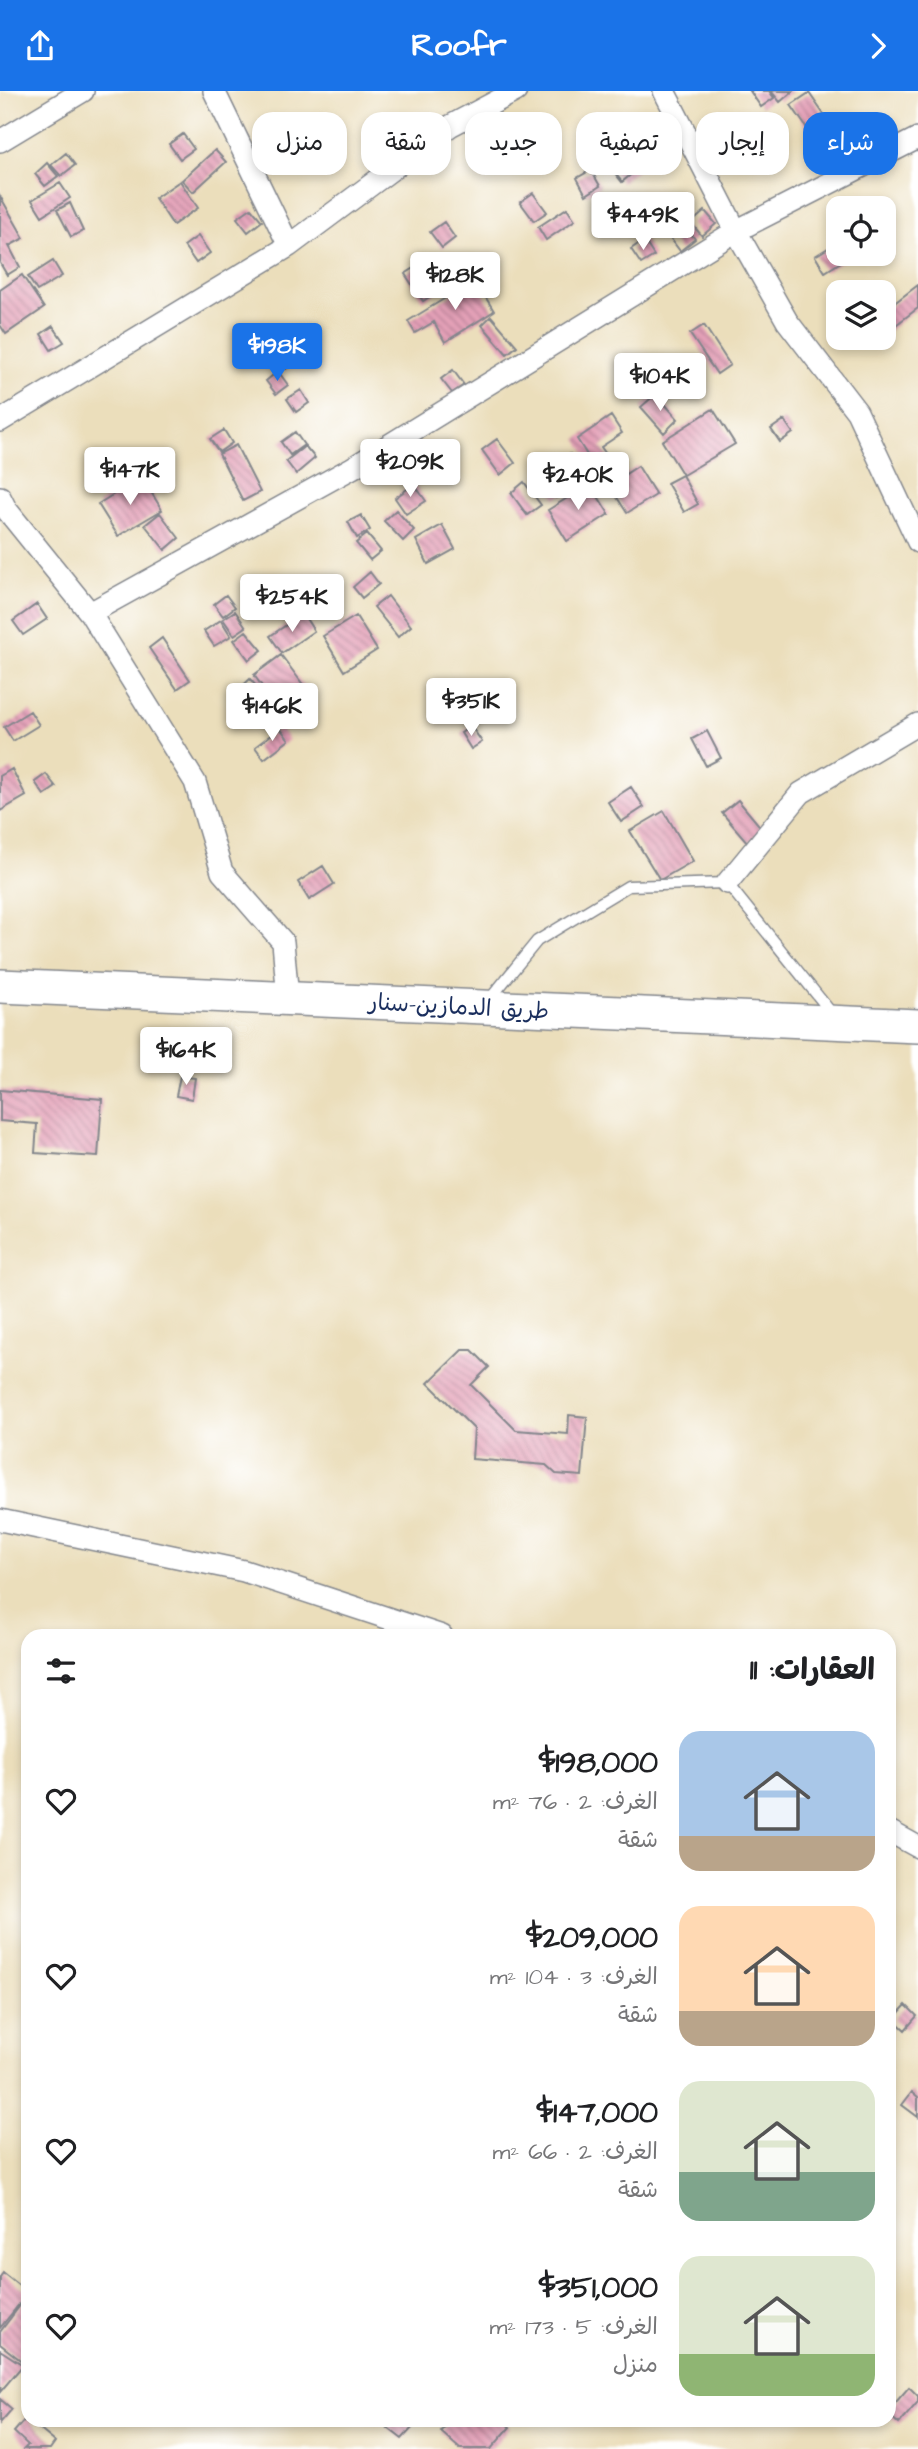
<!DOCTYPE html>
<html lang="ar">
<meta charset="utf-8">
<style>
:root{--surface:#fff;--page:#f6f6f6;--text:#202124;--muted:#757577;--accent:#1a73e8}
body{margin:0;font-family:"Architects Daughter","Playpen Sans Arabic",sans-serif;background:var(--page);color:var(--text);direction:rtl;height:100vh;display:flex;flex-direction:column;font-size:26px;white-space:nowrap}
*{box-sizing:border-box;margin:0}
p{font-size:23px;color:var(--muted)}
.icon{flex:none;width:38px;height:38px;fill:none;stroke:currentColor;stroke-width:2;stroke-linecap:round;stroke-linejoin:round}
.map{position:relative;flex:1;overflow:hidden;direction:ltr}
.sheet{position:absolute;left:21px;top:1538px;width:875px;height:798px;display:flex;flex-direction:column;background:var(--surface);border-radius:21px;box-shadow:0 4px 10px #0003;direction:rtl}
.sheet>*{flex:none}
.top-card{position:absolute;left:21px;top:21px;width:877px;height:63px;direction:rtl;display:flex;gap:14px}
.buttons{position:absolute;left:826px;top:105px;display:grid;gap:14px}
.buttons a{display:grid;place-items:center;width:70px;height:70px;border-radius:14px;background:var(--surface);box-shadow:0 4px 10px #0003;font-size:35px}
.price{position:absolute;translate:-50% -60px;padding:0 16px;border-radius:7px;background:#fff;color:#222;font-size:23px;line-height:46px;filter:drop-shadow(0 2px 4px #0008)}
.price::after{content:'';position:absolute;left:50%;top:42px;width:21px;height:16px;margin-left:-10px;background:inherit;clip-path:polygon(0 0,100% 0,50% 100%)}
.price.current{background:var(--accent);color:#fff}
ul{padding:0;list-style:none}
li{display:flex;align-items:center;gap:21px;height:175px;padding:0 21px}
li span{display:grid;place-items:center;flex:none;width:196px;height:140px;border-radius:21px;color:#555}
li>.icon{margin-inline-start:auto}
span .icon{width:84px;height:84px;fill:#fffc;stroke-width:1}
li b{font-size:30px}
h2{display:flex;justify-content:space-between;align-items:center;height:84px;padding:0 21px;font-size:30px}
.pill{padding:0 24px;border-radius:21px;background:var(--surface);box-shadow:0 4px 10px #0003;font-size:24px;line-height:63px}
.pill.current{background:var(--accent);color:#fff}
header{display:flex;justify-content:space-between;align-items:center;height:91px;padding:0 21px;background:var(--accent);color:#fff;font-size:32px;font-weight:800}
.map>svg:first-child{display:block}
.building{fill:url(#building-back-hatch)}
.lines{fill:none;stroke-linecap:round;stroke-linejoin:round}
.service-casing{stroke:#83868c;stroke-width:13}
.minor-casing{stroke:#83868c;stroke-width:24}
.trunk-casing{stroke:#83868c;stroke-width:36}
.service{stroke:#fff;stroke-width:10}
.minor{stroke:#fff;stroke-width:21}
.trunk{stroke:#fff;stroke-width:33}
.labels{text-anchor:middle;stroke-width:6;stroke-linejoin:round;paint-order:stroke}
.street-label{font-size:23px;fill:#1b2f5e;stroke:#fff}
</style>
<header><svg class="icon" aria-label="forward" viewBox="0 0 24 24"><path d="M9 5l7 7-7 7"/></svg>Roofr<svg class="icon" aria-label="share" viewBox="0 0 24 24"><path d="M12 15V3M7 8l5-5 5 5M5 13v7h14v-7"/></svg></header>
<div class="map">
<svg width="918" height="2358" viewBox="0 0 918 2358">
<defs>
<pattern id="building-back-hatch" width="6" height="6" patternUnits="userSpaceOnUse" patternTransform="scale(1.75)"><rect width="6" height="6" fill="#e4a0b7"/><path d="M-1 5l2 2M0 0l6 6M5-1l2 2" fill="none" stroke="#b88398"/></pattern>
</defs>
<rect width="100%" height="100%" fill="#fff"/>
<filter id="ink" filterUnits="userSpaceOnUse"><feTurbulence type="fractalNoise" baseFrequency=".0143" numOctaves="2"/><feDisplacementMap in="SourceGraphic" scale="14" xChannelSelector="R" yChannelSelector="G"/><feConvolveMatrix kernelMatrix="1 2 1 2 8 2 1 2 1" color-interpolation-filters="sRGB"/></filter>
<filter id="wash" filterUnits="userSpaceOnUse"><feTurbulence type="fractalNoise" baseFrequency=".00686" numOctaves="4" result="noise"/><feDisplacementMap in="SourceGraphic" scale="28" xChannelSelector="R" yChannelSelector="G"/><feGaussianBlur stdDeviation="1.57" result="paint"/><feColorMatrix in="noise" values="0 0 0 0 0 0 0 0 0 0 0 0 0 0 0 0 0 1.4 0 .05"/><feComposite in="paint" operator="in"/></filter>
<g filter="url(#wash)">
<rect width="100%" height="100%" fill="#ebdebb"/>
<g id="blocks">
<path class="building" d="M 750,0 L 769,0 L 774,7 L 761,16 Z
M 771,0 L 793,0 L 780,11 Z
M 809,2 L 836,41 L 818,53 L 791,14 Z
M 766,24 L 785,52 L 764,65 L 745,37 Z
M 183,43 L 194,58 L 180,68 L 169,53 Z
M 215,59 L 226,71 L 193,101 L 182,89 Z
M 66,62 L 75,74 L 61,85 L 51,74 Z
M 633,64 L 641,75 L 622,91 L 613,80 Z
M 47,72 L 58,85 L 45,95 L 35,83 Z
M 591,79 L 600,95 L 586,104 L 577,87 Z
M 180,90 L 198,117 L 173,134 L 155,107 Z
M 60,92 L 70,107 L 42,125 L 32,109 Z
M 533,102 L 547,121 L 534,130 L 520,111 Z
M 0,105 L 24,147 L 9,155 L 20,176 L 7,184 L 0,172 Z
M 70,112 L 83,140 L 71,146 L 57,119 Z
M 251,117 L 262,130 L 248,141 L 237,127 Z
M 567,117 L 575,129 L 546,149 L 538,136 Z
M 705,120 L 716,133 L 702,145 L 691,132 Z
M 444,131 L 455,147 L 442,157 L 430,141 Z
M 686,136 L 695,148 L 680,160 L 671,148 Z
M 198,145 L 210,162 L 196,172 L 184,155 Z
M 644,149 L 654,165 L 641,173 L 631,158 Z
M 835,153 L 844,169 L 825,181 L 815,165 Z
M 432,166 L 449,193 L 423,210 L 405,183 Z
M 53,170 L 62,185 L 37,200 L 28,186 Z
M 22,184 L 44,217 L 6,243 L 0,234 L 0,199 Z
M 475,189 L 494,220 L 445,251 L 434,231 L 415,242 L 408,230 Z
M 918,194 L 918,217 L 884,243 L 884,220 Z
M 491,225 L 517,255 L 507,263 L 482,234 Z
M 704,234 L 730,274 L 717,283 L 690,243 Z
M 53,235 L 64,251 L 51,259 L 41,243 Z
M 290,256 L 299,269 L 286,278 L 277,266 Z
M 453,279 L 464,294 L 452,302 L 441,288 Z
M 278,280 L 288,294 L 276,303 L 266,290 Z
M 301,299 L 309,312 L 296,321 L 287,308 Z
M 656,303 L 678,328 L 664,342 L 641,316 Z
M 713,318 L 735,353 L 683,384 L 662,350 Z
M 611,325 L 622,342 L 601,356 L 608,366 L 594,375 L 577,348 Z
M 784,329 L 793,342 L 780,351 L 771,338 Z
M 224,339 L 232,352 L 219,361 L 210,348 Z
M 295,341 L 304,354 L 290,364 L 281,351 Z
M 497,348 L 515,372 L 500,384 L 482,359 Z
M 236,354 L 260,401 L 243,410 L 219,363 Z
M 305,355 L 315,367 L 296,383 L 286,370 Z
M 570,363 L 586,390 L 556,407 L 540,381 Z
M 115,370 L 124,383 L 110,392 L 102,378 Z
M 638,375 L 656,404 L 627,422 L 609,394 Z
M 682,384 L 698,413 L 684,421 L 667,392 Z
M 142,386 L 162,419 L 118,445 L 98,413 Z
M 524,391 L 541,414 L 527,424 L 511,402 Z
M 414,393 L 426,410 L 406,423 L 395,407 Z
M 590,393 L 609,423 L 567,450 L 548,419 Z
M 396,419 L 414,439 L 403,450 L 384,430 Z
M 160,422 L 179,447 L 165,459 L 145,434 Z
M 361,424 L 370,439 L 357,447 L 348,431 Z
M 442,434 L 455,458 L 428,473 L 416,449 Z
M 367,443 L 381,460 L 370,469 L 356,452 Z
M 370,481 L 379,493 L 362,507 L 353,496 Z
M 226,504 L 235,516 L 223,525 L 214,513 Z
M 388,505 L 411,535 L 398,546 L 374,516 Z
M 37,513 L 47,528 L 23,544 L 13,530 Z
M 235,520 L 246,536 L 234,544 L 223,528 Z
M 303,523 L 314,540 L 282,562 L 270,545 Z
M 356,525 L 377,559 L 344,580 L 323,545 Z
M 221,529 L 231,545 L 214,555 L 204,540 Z
M 246,540 L 262,559 L 249,569 L 234,549 Z
M 162,547 L 190,589 L 177,598 L 149,557 Z
M 281,564 L 307,599 L 279,619 L 254,584 Z
M 250,588 L 264,604 L 250,617 L 236,601 Z
M 30,620 L 39,634 L 13,650 L 4,636 Z
M 471,635 L 482,651 L 471,658 L 461,642 Z
M 280,637 L 289,649 L 264,668 L 255,656 Z
M 707,640 L 721,667 L 706,675 L 692,648 Z
M 12,678 L 26,705 L 0,720 L 0,685 Z
M 46,683 L 56,696 L 44,704 L 35,691 Z
M 631,696 L 644,716 L 621,731 L 608,711 Z
M 738,709 L 763,739 L 748,752 L 722,722 Z
M 664,720 L 693,770 L 660,789 L 630,740 Z
M 323,775 L 334,793 L 309,809 L 298,791 Z
M 180,985 L 195,987 L 192,1008 L 176,1005 Z
M 0,999 L 102,1008 L 98,1066 L 35,1062 L 37,1033 L 0,1030 Z
M 462,1259 L 472,1259 L 489,1276 L 471,1294 L 516,1339 L 568,1343 L 569,1324 L 587,1326 L 582,1385 L 556,1383 L 546,1374 L 472,1368 L 474,1338 L 428,1292 Z
M 906,1914 L 917,1925 L 905,1939 L 893,1928 Z
M 912,2001 L 918,2006 L 918,2026 L 902,2014 Z
M 3,2182 L 28,2202 L 0,2237 L 0,2186 Z
M 28,2204 L 28,2264 L 23,2271 L 0,2253 L 0,2241 Z
M 0,2259 L 23,2274 L 0,2301 Z
M 909,2296 L 918,2305 L 918,2311 L 899,2333 L 889,2324 L 889,2319 Z
M 0,2308 L 12,2318 L 0,2332 Z
M 26,2327 L 55,2351 L 50,2358 L 24,2358 L 28,2354 L 14,2341 Z
M 395,2329 L 405,2329 L 413,2336 L 402,2348 L 388,2337 Z
M 451,2329 L 502,2329 L 510,2336 L 491,2358 L 460,2358 L 441,2341 Z"/>
</g>
</g>
<g filter="url(#ink)">
<use href="#blocks" fill-opacity="0" stroke="#83868c" stroke-width="2"/>
<g class="lines">
<defs>
<path id="service" d="M 489,909 L 537,850 L 628,795 L 727,792 L 834,925"/>
<path id="minor" d="M 214,0 L 289,155
M 664,0 L 736,140 L 787,230 L 857,321 L 918,451
M 0,50 L 83,0
M 0,330 L 289,155 L 450,35 L 516,0
M 0,406 L 6,418 L 90,522 L 195,691 L 222,781 L 283,851 L 288,908
M 90,522 L 352,377 L 736,140 L 918,47
M 727,792 L 801,702 L 918,633
M 0,1429 L 244,1480 L 442,1545
M 889,1740 L 918,1756"/>
<path id="trunk" d="M 0,895 L 918,935"/>
</defs>
<use href="#service" class="service-casing"/>
<use href="#minor" class="minor-casing"/>
<use href="#trunk" class="trunk-casing"/>
<use href="#service" class="service"/>
<use href="#minor" class="minor"/>
<use href="#trunk" class="trunk"/>
</g>
</g>
<g class="labels">
<g class="street-label">
<text transform="translate(459 915) rotate(3)" y="8">طريق الدمازين-سنار</text>
</g>
</g>
</svg>
<div class="buttons">
<a><svg class="icon" aria-label="locate" viewBox="0 0 24 24"><circle cx="12" cy="12" r="6"/><path d="M12 2v4M12 18v4M2 12h4M18 12h4"/></svg></a>
<a><svg class="icon" aria-label="layers" viewBox="0 0 24 24"><path d="M12 4l9 5-9 5-9-5zM3 14l9 5 9-5"/></svg></a>
</div>
<b class="price" style="left:643px;top:161px">$449K</b>
<b class="price" style="left:455px;top:221px">$128K</b>
<b class="price current" style="left:277px;top:292px">$198K</b>
<b class="price" style="left:660px;top:322px">$104K</b>
<b class="price" style="left:410px;top:408px">$209K</b>
<b class="price" style="left:130px;top:416px">$147K</b>
<b class="price" style="left:578px;top:421px">$240K</b>
<b class="price" style="left:292px;top:543px">$254K</b>
<b class="price" style="left:471px;top:647px">$351K</b>
<b class="price" style="left:272px;top:652px">$146K</b>
<b class="price" style="left:186px;top:996px">$164K</b>
<div class="top-card">
<a class="pill current">شراء</a>
<a class="pill">إيجار</a>
<a class="pill">تصفية</a>
<a class="pill">جديد</a>
<a class="pill">شقة</a>
<a class="pill">منزل</a>
</div>
<section class="sheet">
<h2>العقارات: 11<svg class="icon" aria-label="filters" viewBox="0 0 24 24"><path d="M4 7h16M4 17h16"/><circle cx="9" cy="7" r="2"/><circle cx="15" cy="17" r="2"/></svg></h2>
<ul>
<li><span style="background:linear-gradient(#a9c7e8 75%,#b9a48a 0)"><svg class="icon" aria-label="home" viewBox="0 0 24 24"><path d="M3 11l9-7 9 7M6 9v11h12V9"/></svg></span><div><b>$198,000</b><p>الغرف: 2 · 76 m²</p><p>شقة</p></div><svg class="icon" aria-label="heart" viewBox="0 0 24 24"><path d="M12 20l-8-8c-3-5 5-10 8-4 3-6 11-1 8 4z"/></svg></li>
<li><span style="background:linear-gradient(#ffd9b3 75%,#b9a48a 0)"><svg class="icon" aria-label="home" viewBox="0 0 24 24"><path d="M3 11l9-7 9 7M6 9v11h12V9"/></svg></span><div><b>$209,000</b><p>الغرف: 3 · 104 m²</p><p>شقة</p></div><svg class="icon" aria-label="heart" viewBox="0 0 24 24"><path d="M12 20l-8-8c-3-5 5-10 8-4 3-6 11-1 8 4z"/></svg></li>
<li><span style="background:linear-gradient(#dfe7d0 65%,#7fa58c 0)"><svg class="icon" aria-label="home" viewBox="0 0 24 24"><path d="M3 11l9-7 9 7M6 9v11h12V9"/></svg></span><div><b>$147,000</b><p>الغرف: 2 · 66 m²</p><p>شقة</p></div><svg class="icon" aria-label="heart" viewBox="0 0 24 24"><path d="M12 20l-8-8c-3-5 5-10 8-4 3-6 11-1 8 4z"/></svg></li>
<li><span style="background:linear-gradient(#dfe7d0 70%,#8fb573 0)"><svg class="icon" aria-label="home" viewBox="0 0 24 24"><path d="M3 11l9-7 9 7M6 9v11h12V9"/></svg></span><div><b>$351,000</b><p>الغرف: 5 · 173 m²</p><p>منزل</p></div><svg class="icon" aria-label="heart" viewBox="0 0 24 24"><path d="M12 20l-8-8c-3-5 5-10 8-4 3-6 11-1 8 4z"/></svg></li>
</ul>
</section>
</div>
